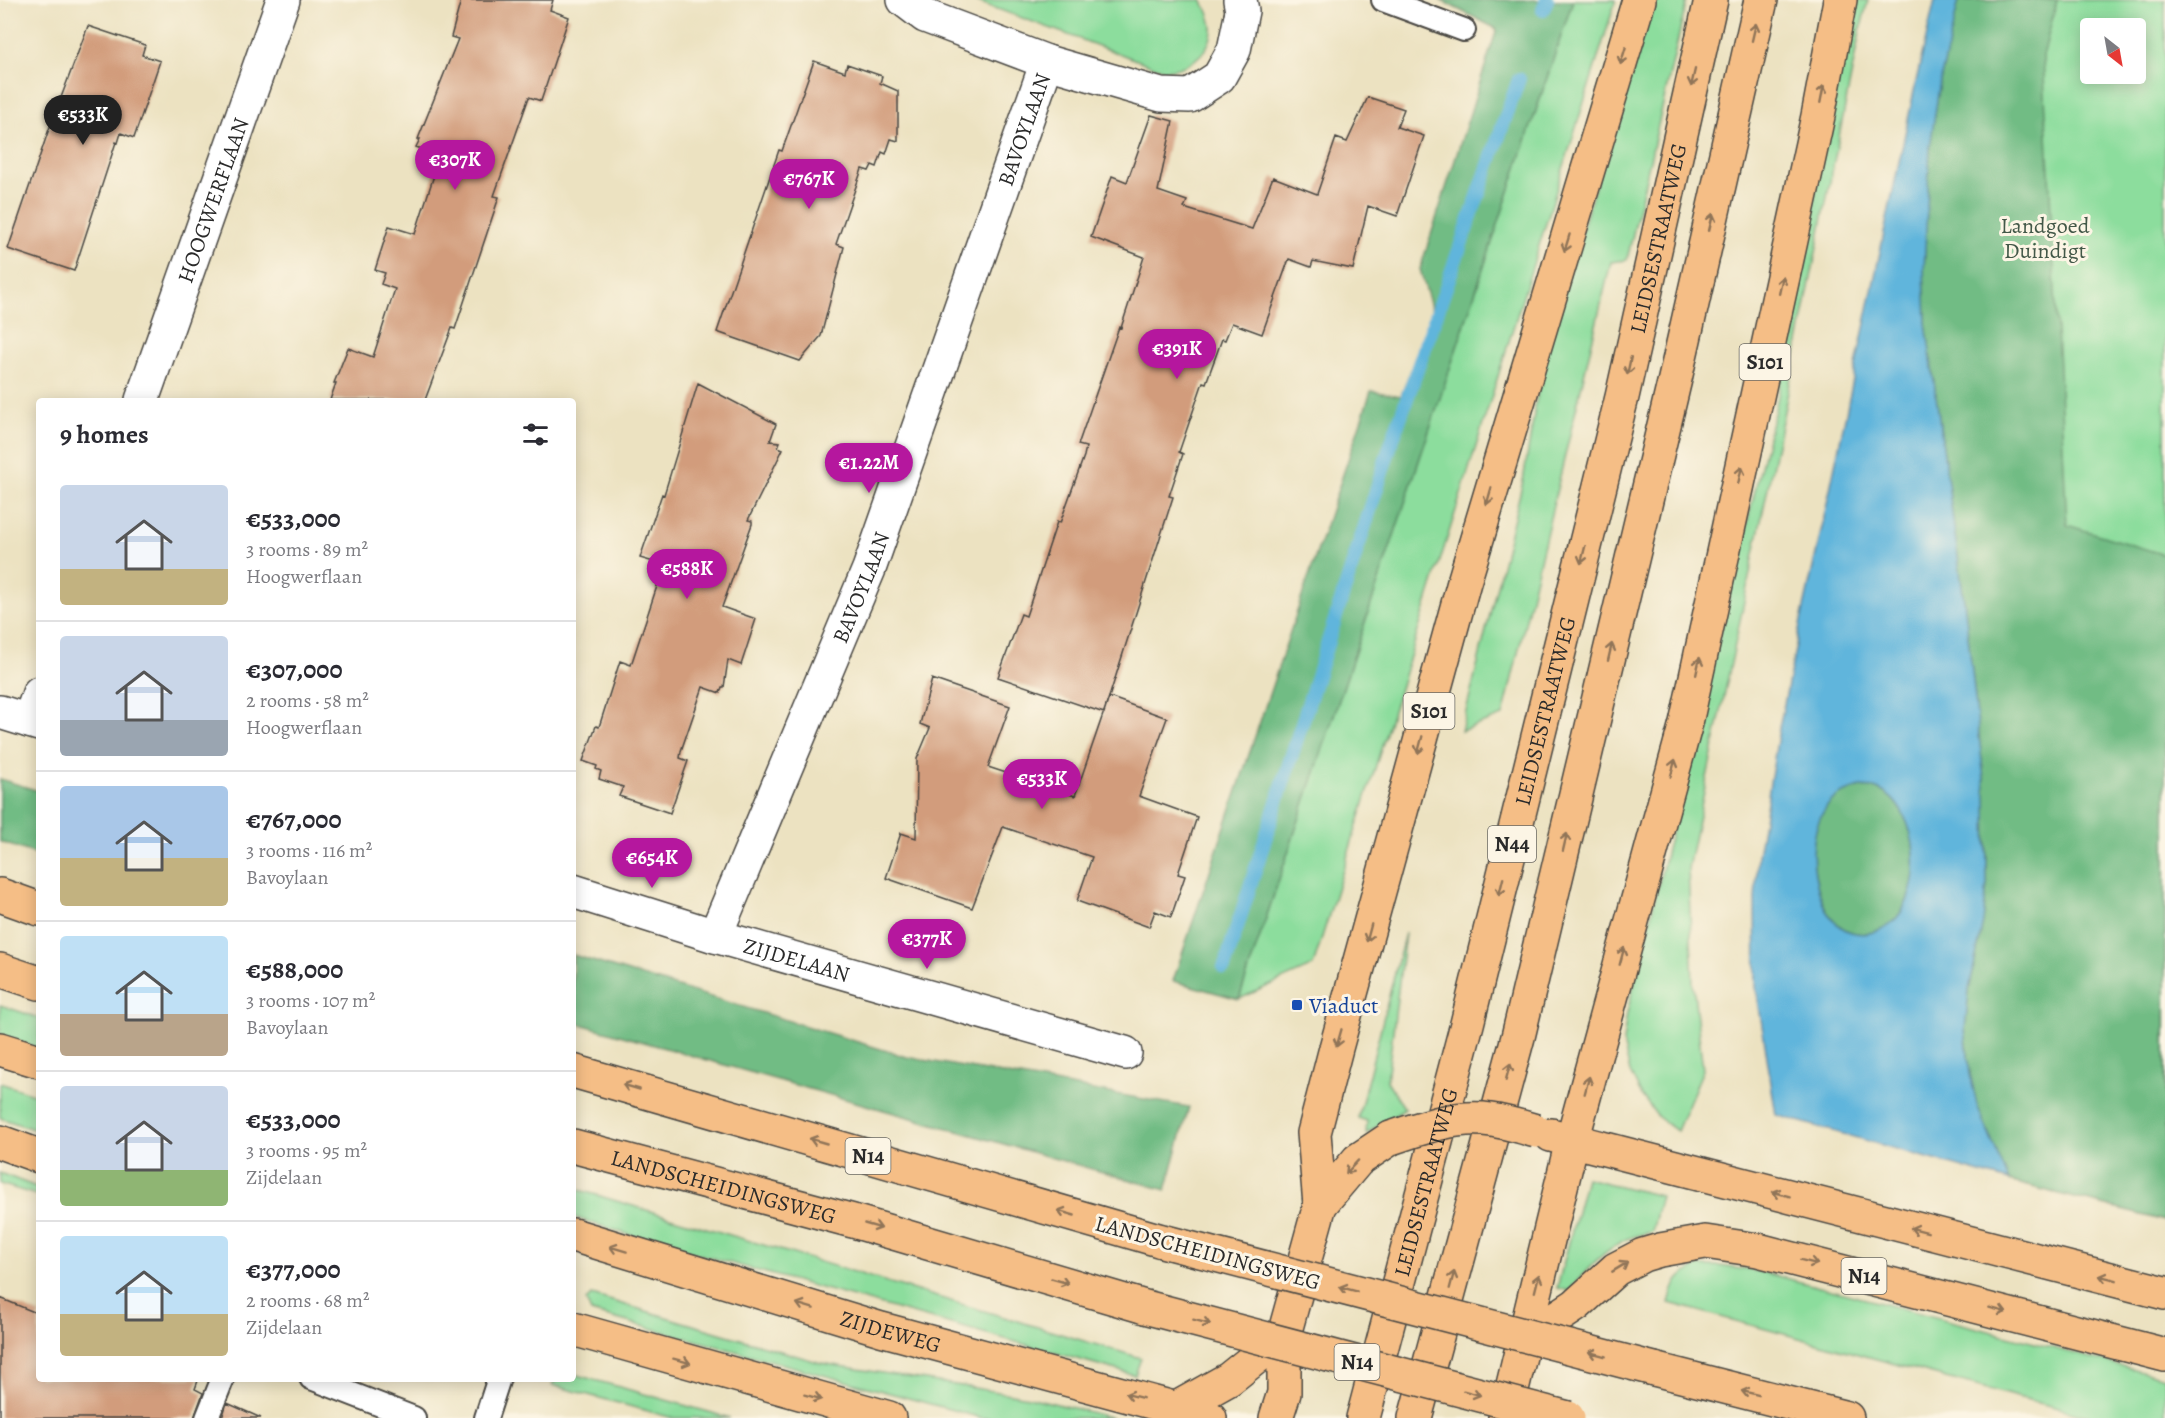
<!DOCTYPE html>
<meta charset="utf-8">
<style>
:root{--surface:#fff;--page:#f7f7f7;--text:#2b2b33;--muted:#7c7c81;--line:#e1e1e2;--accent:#b5179e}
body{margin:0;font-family:Alegreya,serif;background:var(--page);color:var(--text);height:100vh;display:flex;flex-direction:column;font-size:22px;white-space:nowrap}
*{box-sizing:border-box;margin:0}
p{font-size:20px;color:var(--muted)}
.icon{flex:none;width:33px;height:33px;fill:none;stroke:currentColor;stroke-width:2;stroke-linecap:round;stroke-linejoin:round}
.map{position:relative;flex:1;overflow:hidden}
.drawer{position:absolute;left:36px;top:398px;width:540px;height:984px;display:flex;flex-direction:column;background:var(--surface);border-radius:6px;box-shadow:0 3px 15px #0003}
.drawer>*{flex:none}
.needle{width:39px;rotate:149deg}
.buttons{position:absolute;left:2080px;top:18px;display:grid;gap:12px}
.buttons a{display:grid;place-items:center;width:66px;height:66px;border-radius:6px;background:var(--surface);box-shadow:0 3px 15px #0003;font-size:30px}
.price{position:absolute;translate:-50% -51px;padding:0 14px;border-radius:21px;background:var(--accent);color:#fff;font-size:20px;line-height:39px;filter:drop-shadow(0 2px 3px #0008)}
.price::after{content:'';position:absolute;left:50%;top:36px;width:18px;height:14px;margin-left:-9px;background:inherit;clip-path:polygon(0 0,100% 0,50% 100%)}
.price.on{background:#222;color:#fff}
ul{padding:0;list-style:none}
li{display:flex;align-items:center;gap:18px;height:150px;padding:0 24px}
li+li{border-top:2px solid var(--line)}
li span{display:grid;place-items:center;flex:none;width:168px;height:120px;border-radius:6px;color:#555}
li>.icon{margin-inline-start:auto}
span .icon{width:72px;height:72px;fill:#fffc;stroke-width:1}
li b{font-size:26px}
h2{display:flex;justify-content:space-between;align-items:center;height:72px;padding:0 24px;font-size:26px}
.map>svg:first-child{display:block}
.green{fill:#8cdd9d;stroke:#5c8464;stroke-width:1.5;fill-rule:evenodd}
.forest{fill:#71bc84;stroke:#4e7458;stroke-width:1.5}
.water{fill:#60b5dc;stroke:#467084;stroke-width:1.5;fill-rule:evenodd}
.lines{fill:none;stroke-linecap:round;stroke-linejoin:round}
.stream{stroke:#60b5dc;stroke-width:14}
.building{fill:#d29c7c}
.lane-casing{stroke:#484642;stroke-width:26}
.street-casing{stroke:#484642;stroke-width:36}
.primary-casing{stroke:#484642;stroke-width:36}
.lane{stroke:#fff;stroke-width:22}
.street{stroke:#fff;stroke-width:33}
.primary{stroke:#f5be86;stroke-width:33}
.primary-bridge-casing{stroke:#484642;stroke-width:36;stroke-linecap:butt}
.primary-bridge{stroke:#f5be86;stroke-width:33}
.oneway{stroke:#907458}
.transit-dot{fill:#1a4fb4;stroke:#fcf5e5;stroke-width:2}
.labels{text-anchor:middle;stroke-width:6;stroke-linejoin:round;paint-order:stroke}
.shield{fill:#fcf5e5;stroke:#6a6863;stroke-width:1.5}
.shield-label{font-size:21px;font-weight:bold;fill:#2b2b2b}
.street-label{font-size:22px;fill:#2b2b2b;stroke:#fcf5e5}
.park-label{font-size:22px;fill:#435848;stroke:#fcf5e5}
.transit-label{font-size:22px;fill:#164399;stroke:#fcf5e5;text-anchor:start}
</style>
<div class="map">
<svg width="2165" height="1418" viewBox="0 0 2165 1418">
<rect width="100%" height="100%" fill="#fcf5e5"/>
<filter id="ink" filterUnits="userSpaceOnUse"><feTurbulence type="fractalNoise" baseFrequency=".0167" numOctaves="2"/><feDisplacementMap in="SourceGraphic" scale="12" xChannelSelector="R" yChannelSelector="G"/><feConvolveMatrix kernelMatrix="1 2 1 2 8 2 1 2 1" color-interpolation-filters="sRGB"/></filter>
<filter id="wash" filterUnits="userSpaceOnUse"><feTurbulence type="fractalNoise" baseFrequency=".008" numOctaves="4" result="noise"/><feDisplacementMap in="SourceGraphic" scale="24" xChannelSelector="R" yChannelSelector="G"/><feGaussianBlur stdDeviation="1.35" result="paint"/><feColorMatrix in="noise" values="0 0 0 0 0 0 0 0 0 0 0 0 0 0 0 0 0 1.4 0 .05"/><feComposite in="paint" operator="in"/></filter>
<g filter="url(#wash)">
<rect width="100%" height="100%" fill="#ece2c1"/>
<path class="green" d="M 973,0 L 1202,0 C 1207,9 1213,21 1212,32 C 1209,55 1186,70 1164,70 Z
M 1573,0 L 1616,0 L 1313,966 L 1239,999 Z
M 1651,0 L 1687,0 L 1627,260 L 1611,262 L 1503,716 L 1461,731 L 1523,481 L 1543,360 Z
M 1850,0 L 1868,0 L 1860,31 L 1792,373 L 1688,868 L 1693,984 L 1703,1070 L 1677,1131 L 1658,1117 L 1642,1096 L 1630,1072 L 1623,1042 L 1627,1013 L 1777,401 Z
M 1959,0 L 2165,0 L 2165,1221 L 2009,1181 L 1977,1106 L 1965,608 L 1940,81 ZM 2091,28 L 2136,28 L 2136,74 L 2091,74 Z
M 1405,933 L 1387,1081 L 1405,1109 L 1366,1134 L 1367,1121 L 1358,1118 Z
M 0,1005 L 39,1018 L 39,1049 L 0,1035 Z
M 0,1083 L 39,1096 L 39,1131 L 0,1118 Z
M 0,1173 L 39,1188 L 39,1196 L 0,1184 Z
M 1586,1178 L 1661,1196 L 1652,1232 C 1645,1234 1637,1235 1629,1238 C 1607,1247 1584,1272 1569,1291 L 1557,1288 Z
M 573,1188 L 1141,1358 L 1135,1375 L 633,1236 L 573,1217 Z
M 1699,1266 L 1720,1266 L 1762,1272 L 2165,1377 L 2165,1418 L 2095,1418 L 1669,1303 C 1675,1280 1678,1276 1699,1266 Z
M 592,1295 L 821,1363 L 1029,1397 L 1113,1418 L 982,1418 L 591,1312 L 586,1301 Z
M 573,1374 L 730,1418 L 673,1418 L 552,1385 L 557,1379 L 573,1378 Z"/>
<path class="forest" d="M 1440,0 L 1535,0 L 1550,5 L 1552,0 L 1573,0 L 1239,999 L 1173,981 L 1371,391 L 1401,396 L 1432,311 L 1420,269 L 1497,29 Z
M 1959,0 L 2057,0 L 2043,56 L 2067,525 L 2165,555 L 2165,1221 L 2009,1181 L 1977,1106 L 1970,1074 L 1965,1028 L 1969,990 L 1983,922 L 1987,883 L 1986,798 L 1965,608 L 1926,323 L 1924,270 L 1930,147 L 1940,81 Z
M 0,779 L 39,791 L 39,855 L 0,842 Z
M 1861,787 C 1865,788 1870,787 1874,788 C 1924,803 1929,908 1882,929 C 1871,934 1861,935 1851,932 C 1834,926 1825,911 1820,895 C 1810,864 1808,820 1836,797 C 1842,792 1852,790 1861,787 Z
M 573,955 L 907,1057 L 1189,1107 L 1166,1190 L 573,1022 Z"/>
<path class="water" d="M 1935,0 L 1959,0 L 1940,81 L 1930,147 L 1924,270 L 1926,323 L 1965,608 L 1986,798 L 1987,883 L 1983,922 L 1969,990 L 1965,1029 L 1970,1074 L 1977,1105 L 2009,1181 L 1776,1115 L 1756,987 L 1755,899 L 1758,856 L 1779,729 L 1799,630 L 1822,527 L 1917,77 ZM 1861,787 C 1865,788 1870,787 1874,788 C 1924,803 1929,909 1881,929 C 1871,934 1861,935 1851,932 C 1834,926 1825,911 1820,895 C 1810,864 1808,820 1836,797 C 1842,792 1852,790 1861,787 Z"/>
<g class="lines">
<path class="stream" d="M 1543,10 L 1547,0
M 1224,968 L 1390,447 L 1519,79"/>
</g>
<g id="blocks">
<path class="building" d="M 461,0 L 553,0 L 550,10 L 569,17 L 541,101 L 529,97 L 494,196 L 499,197 L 455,329 L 452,328 L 425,400 L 330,400 L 336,383 L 334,383 L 348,348 L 373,357 L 395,289 L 381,284 L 385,273 L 375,270 L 389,226 L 415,234 L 437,166 L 424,162 L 428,151 L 416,147 L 420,139 L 418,139 L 458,39 L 451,37 Z
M 88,26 L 145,45 L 142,55 L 160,61 L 134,138 L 121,133 L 118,143 L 116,142 L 74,271 L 8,249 L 48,132 Z
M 814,61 L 845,72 L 847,64 L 882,76 L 880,83 L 898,91 L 898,141 L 891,139 L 886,154 L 882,152 L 877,167 L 872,165 L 869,171 L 862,169 L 836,244 L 844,247 L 821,336 L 800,361 L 717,332 L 779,150 L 782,151 Z
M 1368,97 L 1404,109 L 1397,127 L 1424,136 L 1397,216 L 1368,206 L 1353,269 L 1313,261 L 1311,267 L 1289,259 L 1262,334 L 1232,323 L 1225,340 L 1222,339 L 1206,383 L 1203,382 L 1179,452 L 1183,454 L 1169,496 L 1173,497 L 1104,713 L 998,677 L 1021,614 L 1026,616 L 1057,522 L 1060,523 L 1084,456 L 1086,447 L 1078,445 L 1119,327 L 1121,328 L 1144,257 L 1091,237 L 1112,176 L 1127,182 L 1151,115 L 1173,121 L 1158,191 L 1187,201 L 1184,208 L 1252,229 L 1273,177 L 1317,194 L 1336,138 L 1347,142 Z
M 698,383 L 776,424 L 770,441 L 780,442 L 778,447 L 783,449 L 748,520 L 752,521 L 752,524 L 722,607 L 756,619 L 741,665 L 728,660 L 724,687 L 722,687 L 720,693 L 703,687 L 681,751 L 680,758 L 688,761 L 670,813 L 619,796 L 623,787 L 599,779 L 601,771 L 596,769 L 597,766 L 583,761 L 596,726 L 599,727 L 620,661 L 631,665 L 664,565 L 640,558 L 662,494 L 664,495 Z
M 932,679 L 1010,706 L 988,767 L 1075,796 L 1109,697 L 1167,718 L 1139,796 L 1197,817 L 1178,874 L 1185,876 L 1171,917 L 1155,911 L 1149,927 L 1077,901 L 1092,857 L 1003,827 L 972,908 L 886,878 L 901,833 L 916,838 L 917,759 L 930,728 L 920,724 Z
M 0,1298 L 39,1314 L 39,1378 L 199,1378 L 195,1389 L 203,1393 L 194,1418 L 0,1418 Z
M 227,1403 L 261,1418 L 222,1418 Z"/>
</g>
</g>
<g filter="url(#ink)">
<use href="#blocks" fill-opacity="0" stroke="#484642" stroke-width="1.5"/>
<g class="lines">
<defs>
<path id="lane" d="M 1383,0 L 1464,30
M 311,1378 L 414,1418
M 207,1418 L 223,1378
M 486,1418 L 499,1378"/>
<g id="street">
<path d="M 904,0 L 925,16 L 1047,62 L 1161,95 L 1190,96 L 1219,77 L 1234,50 L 1242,11 L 1240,0"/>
<path id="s1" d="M 142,400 L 283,0"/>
<path d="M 0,712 L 39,724"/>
<path d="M 29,721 L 39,693"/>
<path id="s2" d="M 573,891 L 715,936 L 1125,1053"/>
<path id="s3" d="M 715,936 L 869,569 L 1047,62"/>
</g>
<g id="primary">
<path d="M 0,895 L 39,909"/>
<path d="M 0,970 L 39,983"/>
<path d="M 0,1049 L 39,1061"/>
<path d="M 573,1071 L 1162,1241"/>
<path d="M 1551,1135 L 2165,1293"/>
<path d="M 0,1142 L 39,1156"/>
<path id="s4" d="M 573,1146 L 853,1221 L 1145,1307"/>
<path d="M 1320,1205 L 1358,1160 L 1391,1138"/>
<path id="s5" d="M 573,1235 L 881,1329 L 1210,1418"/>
<path d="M 573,1329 L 889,1418"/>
<path d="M 1523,1340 L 1576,1305 L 1616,1269 L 1643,1255 L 1660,1250 L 1705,1242 L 1758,1250 L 2165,1355"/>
<path d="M 1654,1369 L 1847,1418"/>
<path d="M 1177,1408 L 1229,1379 L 1284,1335"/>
<path d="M 1276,1418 L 1284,1393 L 1284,1335 L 1320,1205 L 1314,1133 L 1336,1048 L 1464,582 L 1639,0"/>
<path id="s6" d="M 1363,1418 L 1467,1024 L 1622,397 L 1711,0"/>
<path d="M 1415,1418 L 1518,1037 L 1675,379 L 1761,0"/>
<path d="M 1505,1418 L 1572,1141 L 1686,723 L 1818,116 L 1840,0"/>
</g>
</defs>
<use href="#lane" class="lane-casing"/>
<use href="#street" class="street-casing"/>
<use href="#primary" class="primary-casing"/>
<use href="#lane" class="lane"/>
<use href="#street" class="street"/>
<use href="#primary" class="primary"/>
<defs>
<path id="primary-bridge" d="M 1391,1138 C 1423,1127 1457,1115 1491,1120 C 1506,1122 1522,1127 1536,1131
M 1162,1241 L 1654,1369
M 1145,1307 L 1568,1418"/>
</defs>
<use href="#primary-bridge" class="primary-bridge-casing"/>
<use href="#primary-bridge" class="primary-bridge"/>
</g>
<defs><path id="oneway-shaft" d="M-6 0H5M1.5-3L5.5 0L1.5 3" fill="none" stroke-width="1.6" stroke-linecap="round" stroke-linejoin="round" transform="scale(1.5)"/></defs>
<g class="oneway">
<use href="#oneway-shaft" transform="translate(1754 32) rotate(-77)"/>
<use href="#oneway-shaft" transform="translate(1623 56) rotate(107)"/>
<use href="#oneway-shaft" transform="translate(1693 78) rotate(103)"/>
<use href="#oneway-shaft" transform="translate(1822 94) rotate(-79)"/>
<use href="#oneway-shaft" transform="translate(1711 222) rotate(-77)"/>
<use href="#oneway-shaft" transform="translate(1567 243) rotate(107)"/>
<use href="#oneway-shaft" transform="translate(1781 285) rotate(-78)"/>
<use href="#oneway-shaft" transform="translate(1629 366) rotate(102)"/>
<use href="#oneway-shaft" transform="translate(1740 475) rotate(-78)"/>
<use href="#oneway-shaft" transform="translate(1489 496) rotate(106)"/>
<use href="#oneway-shaft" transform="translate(1583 555) rotate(104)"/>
<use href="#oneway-shaft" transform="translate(1610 652) rotate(-77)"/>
<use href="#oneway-shaft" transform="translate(1698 666) rotate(-78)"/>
<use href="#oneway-shaft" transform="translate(1420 745) rotate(105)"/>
<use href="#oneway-shaft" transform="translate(1673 768) rotate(-75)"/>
<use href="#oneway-shaft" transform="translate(1565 842) rotate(-77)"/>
<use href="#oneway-shaft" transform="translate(1501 887) rotate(104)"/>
<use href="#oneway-shaft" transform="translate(1369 933) rotate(105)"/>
<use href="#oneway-shaft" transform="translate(1622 956) rotate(-75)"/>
<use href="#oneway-shaft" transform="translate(1339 1038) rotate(106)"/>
<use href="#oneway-shaft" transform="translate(1508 1072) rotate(-75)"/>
<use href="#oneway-shaft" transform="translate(1587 1085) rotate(-75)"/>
<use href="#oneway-shaft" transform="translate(631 1087) rotate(-164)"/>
<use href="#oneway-shaft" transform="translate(818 1141) rotate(-164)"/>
<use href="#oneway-shaft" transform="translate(1352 1167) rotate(133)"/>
<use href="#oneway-shaft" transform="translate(1781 1194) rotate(-165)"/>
<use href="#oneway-shaft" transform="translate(1066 1213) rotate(-164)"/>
<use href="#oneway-shaft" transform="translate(873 1226) rotate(16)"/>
<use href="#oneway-shaft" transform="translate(1919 1230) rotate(-166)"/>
<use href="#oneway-shaft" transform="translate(618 1249) rotate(-163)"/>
<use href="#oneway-shaft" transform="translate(1809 1262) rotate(14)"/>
<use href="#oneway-shaft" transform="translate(1620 1267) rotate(-31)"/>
<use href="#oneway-shaft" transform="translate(2108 1278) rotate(-166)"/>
<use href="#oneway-shaft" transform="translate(1452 1280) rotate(-75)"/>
<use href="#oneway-shaft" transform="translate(1060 1281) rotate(16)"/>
<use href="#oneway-shaft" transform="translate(1537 1283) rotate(-76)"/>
<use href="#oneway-shaft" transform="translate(1348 1289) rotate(-165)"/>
<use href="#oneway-shaft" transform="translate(805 1306) rotate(-163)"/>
<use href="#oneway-shaft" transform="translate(1998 1310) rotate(15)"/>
<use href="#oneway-shaft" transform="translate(1202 1322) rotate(15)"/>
<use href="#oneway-shaft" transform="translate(1597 1354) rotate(-165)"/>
<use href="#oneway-shaft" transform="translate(682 1361) rotate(15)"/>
<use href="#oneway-shaft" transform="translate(1472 1393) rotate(15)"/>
<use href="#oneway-shaft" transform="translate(1750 1393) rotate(-166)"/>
<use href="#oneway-shaft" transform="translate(1134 1396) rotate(-166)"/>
<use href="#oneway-shaft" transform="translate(813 1397) rotate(15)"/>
</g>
</g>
<rect class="transit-dot" x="1291" y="999" width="12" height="12" rx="3"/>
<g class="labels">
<g class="shield">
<rect x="1739.5" y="344" width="51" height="36" rx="4.5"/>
<rect x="1403.5" y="693" width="51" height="36" rx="4.5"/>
<rect x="1488" y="826" width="48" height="36" rx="4.5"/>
<rect x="845.5" y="1138" width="45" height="36" rx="4.5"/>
<rect x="1841.5" y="1258" width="45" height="36" rx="4.5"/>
<rect x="1334.5" y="1344" width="45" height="36" rx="4.5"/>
</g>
<g class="shield-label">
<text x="1765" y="369">S101</text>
<text x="1429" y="718">S101</text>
<text x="1512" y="851">N44</text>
<text x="868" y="1163">N14</text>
<text x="1864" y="1283">N14</text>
<text x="1357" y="1369">N14</text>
</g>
<g class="street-label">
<text dy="8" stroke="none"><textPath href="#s3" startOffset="864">BAVOYLAAN</textPath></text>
<text dy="8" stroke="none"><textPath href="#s1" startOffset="212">HOOGWERFLAAN</textPath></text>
<text dy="8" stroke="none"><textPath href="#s6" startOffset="1216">LEIDSESTRAATWEG</textPath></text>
<text dy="8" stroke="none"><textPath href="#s3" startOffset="378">BAVOYLAAN</textPath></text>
<text dy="8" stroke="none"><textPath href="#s6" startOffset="730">LEIDSESTRAATWEG</textPath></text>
<text dy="8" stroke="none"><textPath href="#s2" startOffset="234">ZIJDELAAN</textPath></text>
<text dy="8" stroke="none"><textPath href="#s6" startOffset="244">LEIDSESTRAATWEG</textPath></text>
<text dy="8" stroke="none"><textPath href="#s4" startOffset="156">LANDSCHEIDINGSWEG</textPath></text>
<text transform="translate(1208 1252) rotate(15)" y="8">LANDSCHEIDINGSWEG</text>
<text dy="8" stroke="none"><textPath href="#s5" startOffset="332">ZIJDEWEG</textPath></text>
</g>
<g class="park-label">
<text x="2045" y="233">Landgoed<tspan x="2045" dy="25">Duindigt</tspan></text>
</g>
<g class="transit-label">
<text x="1309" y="1013">Viaduct</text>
</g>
</g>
</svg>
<div class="buttons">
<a><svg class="needle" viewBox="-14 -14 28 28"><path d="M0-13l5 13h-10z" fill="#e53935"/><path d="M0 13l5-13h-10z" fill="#7c7c81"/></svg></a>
</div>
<b class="price on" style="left:83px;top:146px">€533K</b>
<b class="price" style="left:455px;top:191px">€307K</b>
<b class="price" style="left:809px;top:210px">€767K</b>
<b class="price" style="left:1177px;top:380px">€391K</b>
<b class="price" style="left:869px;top:494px">€1.22M</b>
<b class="price" style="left:687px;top:600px">€588K</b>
<b class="price" style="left:1042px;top:810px">€533K</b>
<b class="price" style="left:652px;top:889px">€654K</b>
<b class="price" style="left:927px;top:970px">€377K</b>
<section class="drawer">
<h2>9 homes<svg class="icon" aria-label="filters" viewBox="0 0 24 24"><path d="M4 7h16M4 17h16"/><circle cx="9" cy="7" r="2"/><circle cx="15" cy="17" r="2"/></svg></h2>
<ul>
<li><span style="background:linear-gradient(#c9d6e8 70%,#c2b280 0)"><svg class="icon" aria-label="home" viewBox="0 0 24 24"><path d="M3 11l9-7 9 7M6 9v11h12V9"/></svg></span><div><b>€533,000</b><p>3 rooms · 89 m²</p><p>Hoogwerflaan</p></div></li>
<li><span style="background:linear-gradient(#c9d6e8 70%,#9aa5b1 0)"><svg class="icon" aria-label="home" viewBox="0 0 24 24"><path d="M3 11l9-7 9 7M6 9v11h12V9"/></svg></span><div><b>€307,000</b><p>2 rooms · 58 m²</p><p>Hoogwerflaan</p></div></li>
<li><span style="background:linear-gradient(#a9c7e8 60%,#c2b280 0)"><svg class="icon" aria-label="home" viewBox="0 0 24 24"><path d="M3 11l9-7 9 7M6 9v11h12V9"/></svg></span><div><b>€767,000</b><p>3 rooms · 116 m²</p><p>Bavoylaan</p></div></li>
<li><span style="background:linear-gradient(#bfe0f5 65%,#b9a48a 0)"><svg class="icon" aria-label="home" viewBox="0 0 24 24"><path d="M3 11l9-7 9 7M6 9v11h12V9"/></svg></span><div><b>€588,000</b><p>3 rooms · 107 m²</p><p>Bavoylaan</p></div></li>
<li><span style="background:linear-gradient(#c9d6e8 70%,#8fb573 0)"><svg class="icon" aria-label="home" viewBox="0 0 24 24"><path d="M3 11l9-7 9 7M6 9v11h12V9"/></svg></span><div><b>€533,000</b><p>3 rooms · 95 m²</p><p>Zijdelaan</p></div></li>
<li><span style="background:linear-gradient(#bfe0f5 65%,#c2b280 0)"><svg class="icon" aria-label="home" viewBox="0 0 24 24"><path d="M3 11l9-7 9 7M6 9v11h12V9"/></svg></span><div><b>€377,000</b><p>2 rooms · 68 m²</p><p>Zijdelaan</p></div></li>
</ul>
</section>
</div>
